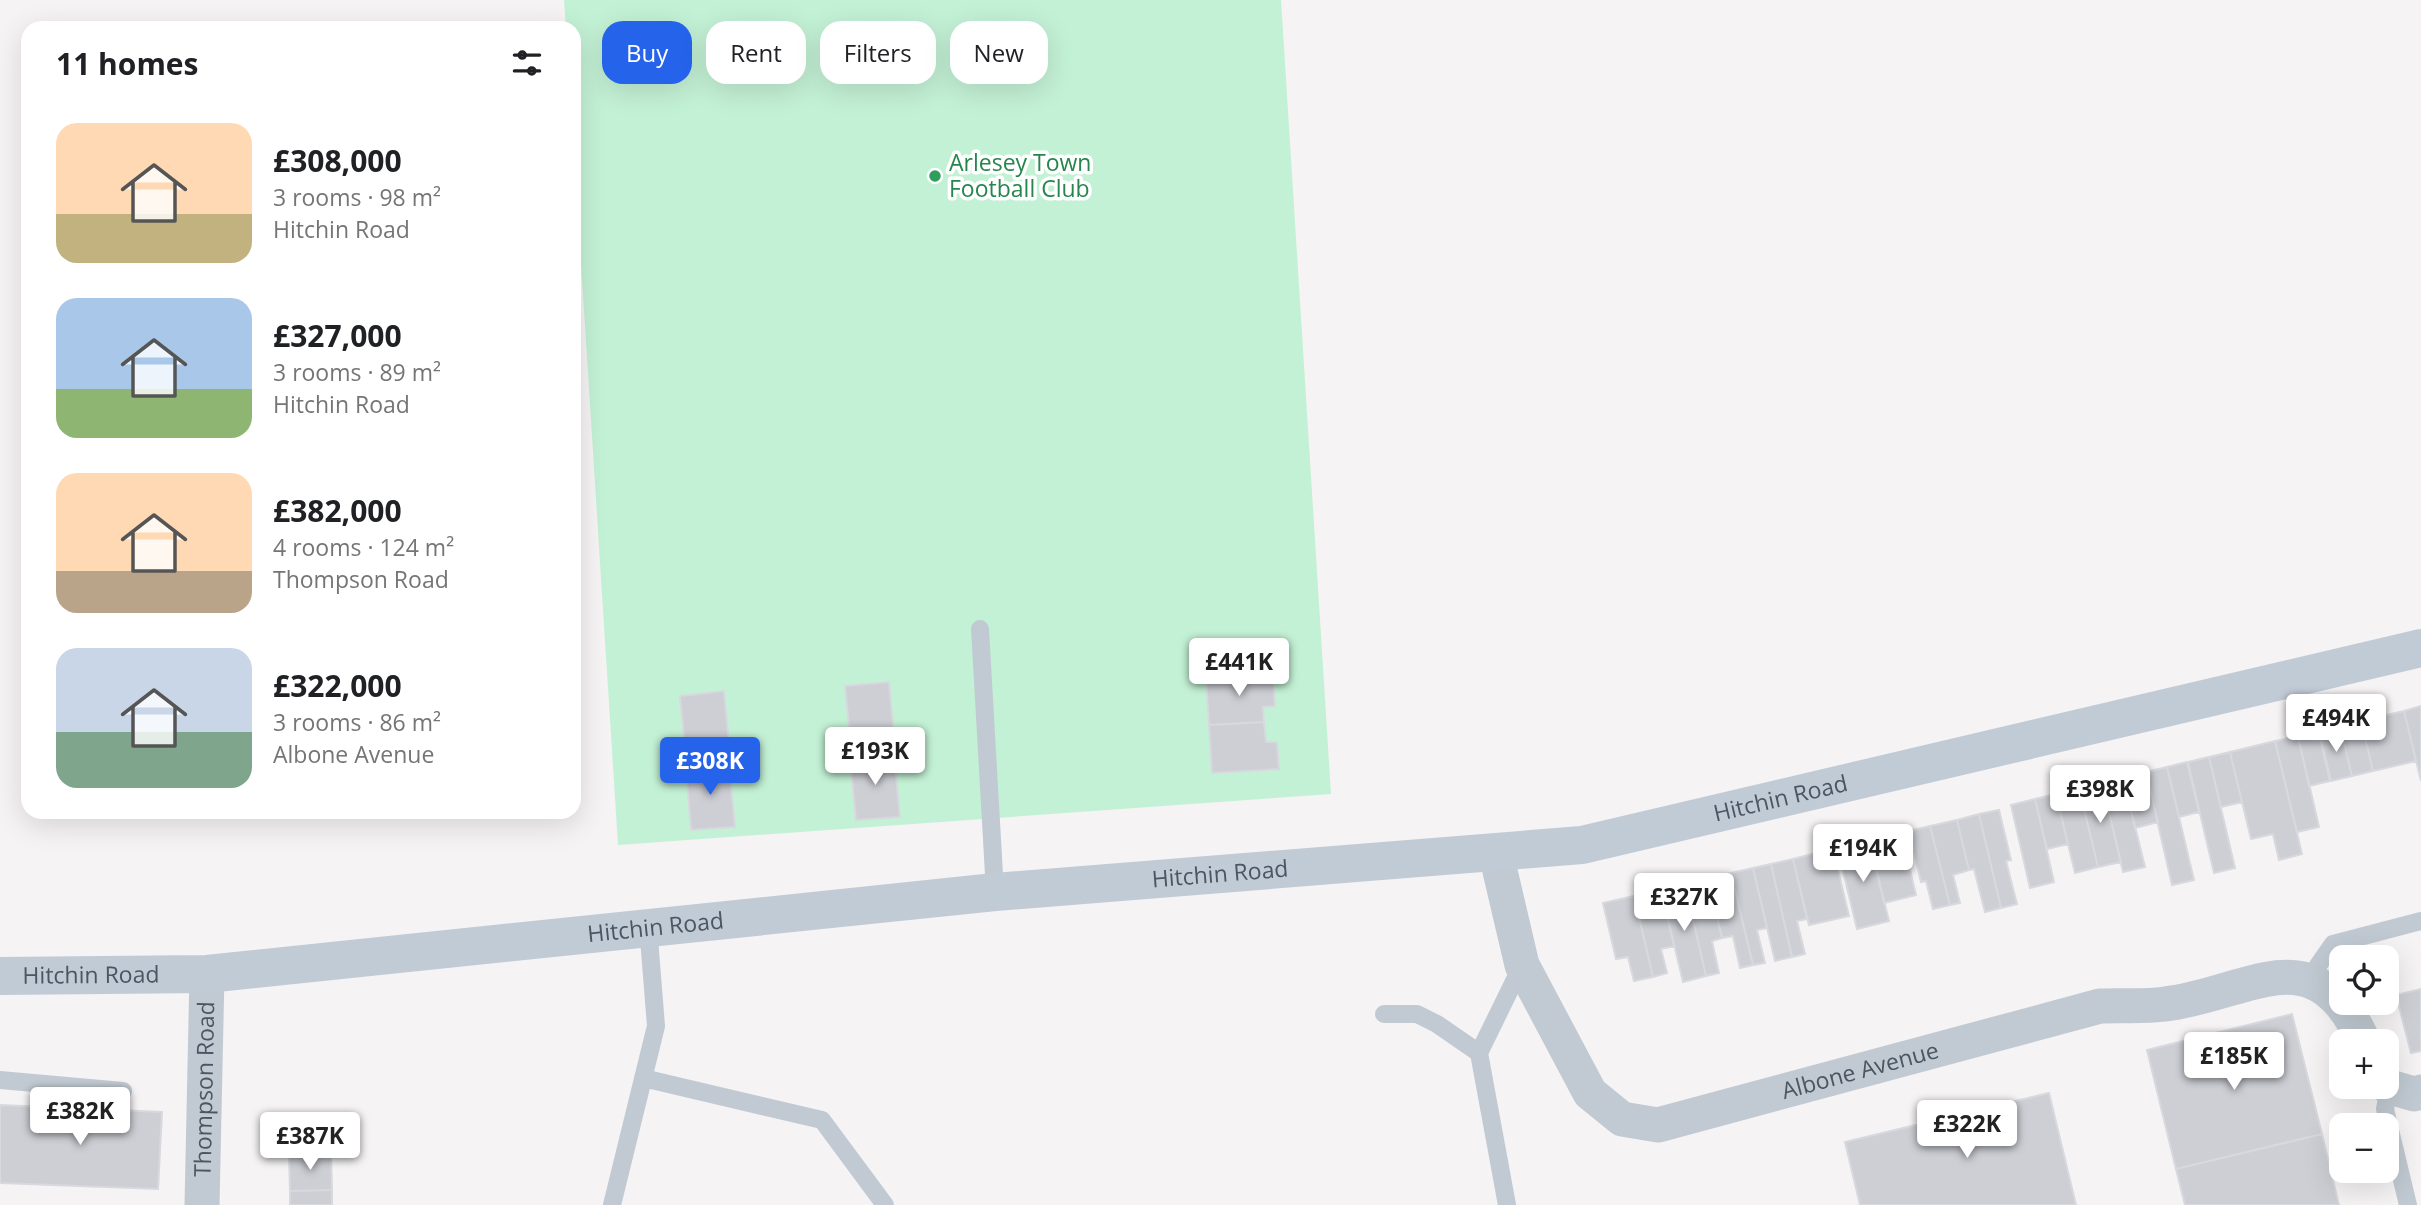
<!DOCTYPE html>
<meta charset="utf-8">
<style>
:root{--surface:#fff;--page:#f6f6f6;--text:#202124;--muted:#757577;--accent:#2563eb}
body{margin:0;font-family:"Open Sans",sans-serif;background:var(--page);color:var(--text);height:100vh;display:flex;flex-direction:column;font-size:26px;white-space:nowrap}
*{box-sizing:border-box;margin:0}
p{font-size:23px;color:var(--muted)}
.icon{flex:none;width:38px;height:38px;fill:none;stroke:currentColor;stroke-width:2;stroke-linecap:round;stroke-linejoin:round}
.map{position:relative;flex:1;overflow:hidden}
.side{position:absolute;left:21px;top:21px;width:560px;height:798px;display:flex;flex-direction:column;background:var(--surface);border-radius:21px;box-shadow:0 7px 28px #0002}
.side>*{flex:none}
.hud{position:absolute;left:602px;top:21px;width:665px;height:63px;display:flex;gap:14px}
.buttons{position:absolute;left:2329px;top:945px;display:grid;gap:14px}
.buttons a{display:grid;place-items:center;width:70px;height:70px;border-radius:14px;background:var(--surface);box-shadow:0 7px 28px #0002;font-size:35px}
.price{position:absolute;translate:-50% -60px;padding:0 16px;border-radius:7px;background:#fff;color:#222;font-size:23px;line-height:46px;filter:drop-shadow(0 2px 4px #0008)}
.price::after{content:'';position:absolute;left:50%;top:42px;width:21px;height:16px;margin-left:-10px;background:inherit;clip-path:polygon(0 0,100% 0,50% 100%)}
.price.on{background:var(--accent);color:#fff}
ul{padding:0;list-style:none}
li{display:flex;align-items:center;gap:21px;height:175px;padding:0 35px}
li span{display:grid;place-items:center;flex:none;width:196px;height:140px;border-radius:21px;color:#555}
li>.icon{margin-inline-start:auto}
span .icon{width:84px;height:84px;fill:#fffc;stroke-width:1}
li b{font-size:30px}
h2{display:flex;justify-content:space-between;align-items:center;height:84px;padding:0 35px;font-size:30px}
.tag{padding:0 24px;border-radius:21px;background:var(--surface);box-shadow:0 7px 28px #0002;font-size:24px;line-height:63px}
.tag.on{background:var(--accent);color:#fff}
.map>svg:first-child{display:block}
.green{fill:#c3f1d5}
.building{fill:#cdcfd5;stroke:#d7d9de;stroke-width:2}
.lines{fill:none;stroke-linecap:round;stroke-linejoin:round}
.lane{stroke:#c1cad2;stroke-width:18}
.street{stroke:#c1cad2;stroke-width:35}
.secondary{stroke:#c1cbd6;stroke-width:38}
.leisure-dot{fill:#2e9e5b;stroke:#fff;stroke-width:2.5}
.labels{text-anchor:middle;stroke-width:7;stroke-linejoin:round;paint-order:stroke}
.leisure-label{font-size:23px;fill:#27864d;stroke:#fff;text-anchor:start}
.street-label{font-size:23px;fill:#4a5661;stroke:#fff}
</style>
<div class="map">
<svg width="2421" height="1205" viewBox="0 0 2421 1205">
<rect width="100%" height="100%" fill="#f5f3f3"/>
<path class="green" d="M 564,0 L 1281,0 L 1331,794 L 618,845 L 574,153 L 574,28 L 566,28 Z"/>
<path class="building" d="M 1273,673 L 1275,706 L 1263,707 L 1264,722 L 1209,725 L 1206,677 Z
M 889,682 L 895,744 L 851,748 L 845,686 Z
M 724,691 L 730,754 L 686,758 L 680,696 Z
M 2421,706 L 2421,781 L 2404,711 Z
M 2404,711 L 2416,761 L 2373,771 L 2361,721 Z
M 2361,721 L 2373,771 L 2352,776 L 2340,726 Z
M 1264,722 L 1266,742 L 1277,742 L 1279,769 L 1212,773 L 1209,725 Z
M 2340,726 L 2352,776 L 2331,781 L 2319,731 Z
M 2318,731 L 2330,781 L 2309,786 L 2298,736 Z
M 2298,736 L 2319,827 L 2297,832 L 2275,741 Z
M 2275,741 L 2302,854 L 2279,860 L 2273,834 L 2251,839 L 2230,752 Z
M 2230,752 L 2242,802 L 2221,807 L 2209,757 Z
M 894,754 L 900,817 L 856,820 L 850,758 Z
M 2209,757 L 2235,868 L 2214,873 L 2188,762 Z
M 2187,762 L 2199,812 L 2179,817 L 2167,767 Z
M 729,764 L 735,827 L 691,830 L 686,768 Z
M 2167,767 L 2194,880 L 2172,885 L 2146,772 Z
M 2146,772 L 2158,822 L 2135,828 L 2123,778 Z
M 2123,778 L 2145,867 L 2123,872 L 2102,782 Z
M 2102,783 L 2121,862 L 2098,867 L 2079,788 Z
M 2079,788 L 2098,867 L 2075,873 L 2056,794 Z
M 2056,794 L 2068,844 L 2047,849 L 2035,799 Z
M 2035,799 L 2054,882 L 2030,888 L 2011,805 Z
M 1999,810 L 2011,860 L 2006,861 L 2017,904 L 2001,908 L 1979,814 Z
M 1979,814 L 2001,908 L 1985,912 L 1974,869 L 1969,870 L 1957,820 Z
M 1957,820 L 1969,870 L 1953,875 L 1960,903 L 1950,905 L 1930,826 Z
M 1930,826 L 1950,905 L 1933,909 L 1926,881 L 1921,882 L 1909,831 Z
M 1901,831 L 1916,895 L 1884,903 L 1869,839 Z
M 1869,839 L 1889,921 L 1857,929 L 1837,846 Z
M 1816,853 L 1819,870 L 1837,866 L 1849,916 L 1809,925 L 1793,859 Z
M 1793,859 L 1807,919 L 1797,921 L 1805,954 L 1792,957 L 1771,864 Z
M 1771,864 L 1792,957 L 1775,961 L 1753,868 Z
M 1753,868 L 1767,928 L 1757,930 L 1765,963 L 1753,965 L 1731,873 Z
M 1731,873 L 1753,965 L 1740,968 L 1733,936 L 1722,938 L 1708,878 Z
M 1708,878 L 1722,938 L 1712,941 L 1719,973 L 1706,976 L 1685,884 Z
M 1685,884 L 1706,976 L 1683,982 L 1661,889 Z
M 1661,889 L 1674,946 L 1661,949 L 1667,973 L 1653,977 L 1634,896 Z
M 1634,896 L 1653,977 L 1634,981 L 1628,957 L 1616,959 L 1603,903 Z
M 2421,989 L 2421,1051 L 2411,1053 L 2396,995 Z
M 2292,1014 L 2322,1134 L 2176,1169 L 2147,1050 Z
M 2049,1093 L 2076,1205 L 1860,1205 L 1845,1142 Z
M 0,1105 L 162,1112 L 158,1189 L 0,1183 Z
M 329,1116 L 331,1153 L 289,1154 L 288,1117 Z
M 2322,1134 L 2339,1205 L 2185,1205 L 2176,1169 Z
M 331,1153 L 332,1190 L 290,1191 L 289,1154 Z
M 332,1190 L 332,1205 L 290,1205 L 290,1191 Z"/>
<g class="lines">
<path class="lane" d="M 980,629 L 995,892
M 2308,980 L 2333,944 L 2421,921
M 1384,1014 L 1417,1014 L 1437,1024 L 1479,1053
M 643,1078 L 822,1120 L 885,1205
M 0,1080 L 123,1091
M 2389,1087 L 2385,1109 L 2408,1205
M 612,1205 L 656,1026 L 648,926
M 1507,1205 L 1479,1053 L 1522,965"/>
<g class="street">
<path id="s1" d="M 1496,854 L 1522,965 L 1590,1093 L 1622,1119 L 1658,1125 L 2100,1006 C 2121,1005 2144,1007 2165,1004 C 2247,995 2315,931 2363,1041"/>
<path d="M 2387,1086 L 2414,1094 L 2421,1092"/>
<path id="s2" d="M 202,1205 L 207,974"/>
</g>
<path class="secondary" id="s3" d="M 0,976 L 207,974 L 995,892 L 1582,845 L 2421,648"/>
</g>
<circle class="leisure-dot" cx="935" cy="176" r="7"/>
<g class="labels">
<g class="leisure-label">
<text x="949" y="171">Arlesey Town<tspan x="949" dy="26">Football Club</tspan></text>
</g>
<g class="street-label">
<text dy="8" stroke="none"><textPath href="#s3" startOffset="1792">Hitchin Road</textPath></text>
<text dy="8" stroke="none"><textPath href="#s3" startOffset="1225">Hitchin Road</textPath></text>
<text dy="8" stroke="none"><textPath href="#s3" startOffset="658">Hitchin Road</textPath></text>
<text dy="8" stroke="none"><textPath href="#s3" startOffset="91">Hitchin Road</textPath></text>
<text dy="8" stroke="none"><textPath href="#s1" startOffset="546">Albone Avenue</textPath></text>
<text dy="8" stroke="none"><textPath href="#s2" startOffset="116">Thompson Road</textPath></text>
</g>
</g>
</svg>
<div class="buttons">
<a><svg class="icon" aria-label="locate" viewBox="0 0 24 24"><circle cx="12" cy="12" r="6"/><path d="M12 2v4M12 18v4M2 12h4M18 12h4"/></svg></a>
<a>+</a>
<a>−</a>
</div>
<b class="price" style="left:1239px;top:698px">£441K</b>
<b class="price" style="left:2336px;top:754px">£494K</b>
<b class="price" style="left:875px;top:787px">£193K</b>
<b class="price on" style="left:710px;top:797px">£308K</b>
<b class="price" style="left:2100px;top:825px">£398K</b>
<b class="price" style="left:1863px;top:884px">£194K</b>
<b class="price" style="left:1684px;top:933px">£327K</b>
<b class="price" style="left:2234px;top:1092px">£185K</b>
<b class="price" style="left:80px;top:1147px">£382K</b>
<b class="price" style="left:1967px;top:1160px">£322K</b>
<b class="price" style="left:310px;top:1172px">£387K</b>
<div class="hud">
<a class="tag on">Buy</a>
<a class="tag">Rent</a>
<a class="tag">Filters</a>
<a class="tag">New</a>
</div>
<section class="side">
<h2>11 homes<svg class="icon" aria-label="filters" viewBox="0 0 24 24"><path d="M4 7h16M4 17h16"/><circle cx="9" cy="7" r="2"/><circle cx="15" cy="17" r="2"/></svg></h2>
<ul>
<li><span style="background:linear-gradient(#ffd9b3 65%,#c2b280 0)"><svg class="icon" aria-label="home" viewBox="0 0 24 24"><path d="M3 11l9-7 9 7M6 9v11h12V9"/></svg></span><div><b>£308,000</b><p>3 rooms · 98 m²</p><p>Hitchin Road</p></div></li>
<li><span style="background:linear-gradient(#a9c7e8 65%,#8fb573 0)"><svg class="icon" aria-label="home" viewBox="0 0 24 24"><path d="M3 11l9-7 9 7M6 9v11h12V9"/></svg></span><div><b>£327,000</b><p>3 rooms · 89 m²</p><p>Hitchin Road</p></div></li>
<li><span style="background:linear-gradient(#ffd9b3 70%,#b9a48a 0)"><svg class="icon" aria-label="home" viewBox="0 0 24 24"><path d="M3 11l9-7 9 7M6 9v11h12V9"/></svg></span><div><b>£382,000</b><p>4 rooms · 124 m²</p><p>Thompson Road</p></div></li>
<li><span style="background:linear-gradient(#c9d6e8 60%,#7fa58c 0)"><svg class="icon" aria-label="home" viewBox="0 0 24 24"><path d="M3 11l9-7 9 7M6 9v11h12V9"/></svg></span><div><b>£322,000</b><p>3 rooms · 86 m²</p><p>Albone Avenue</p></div></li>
</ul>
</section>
</div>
